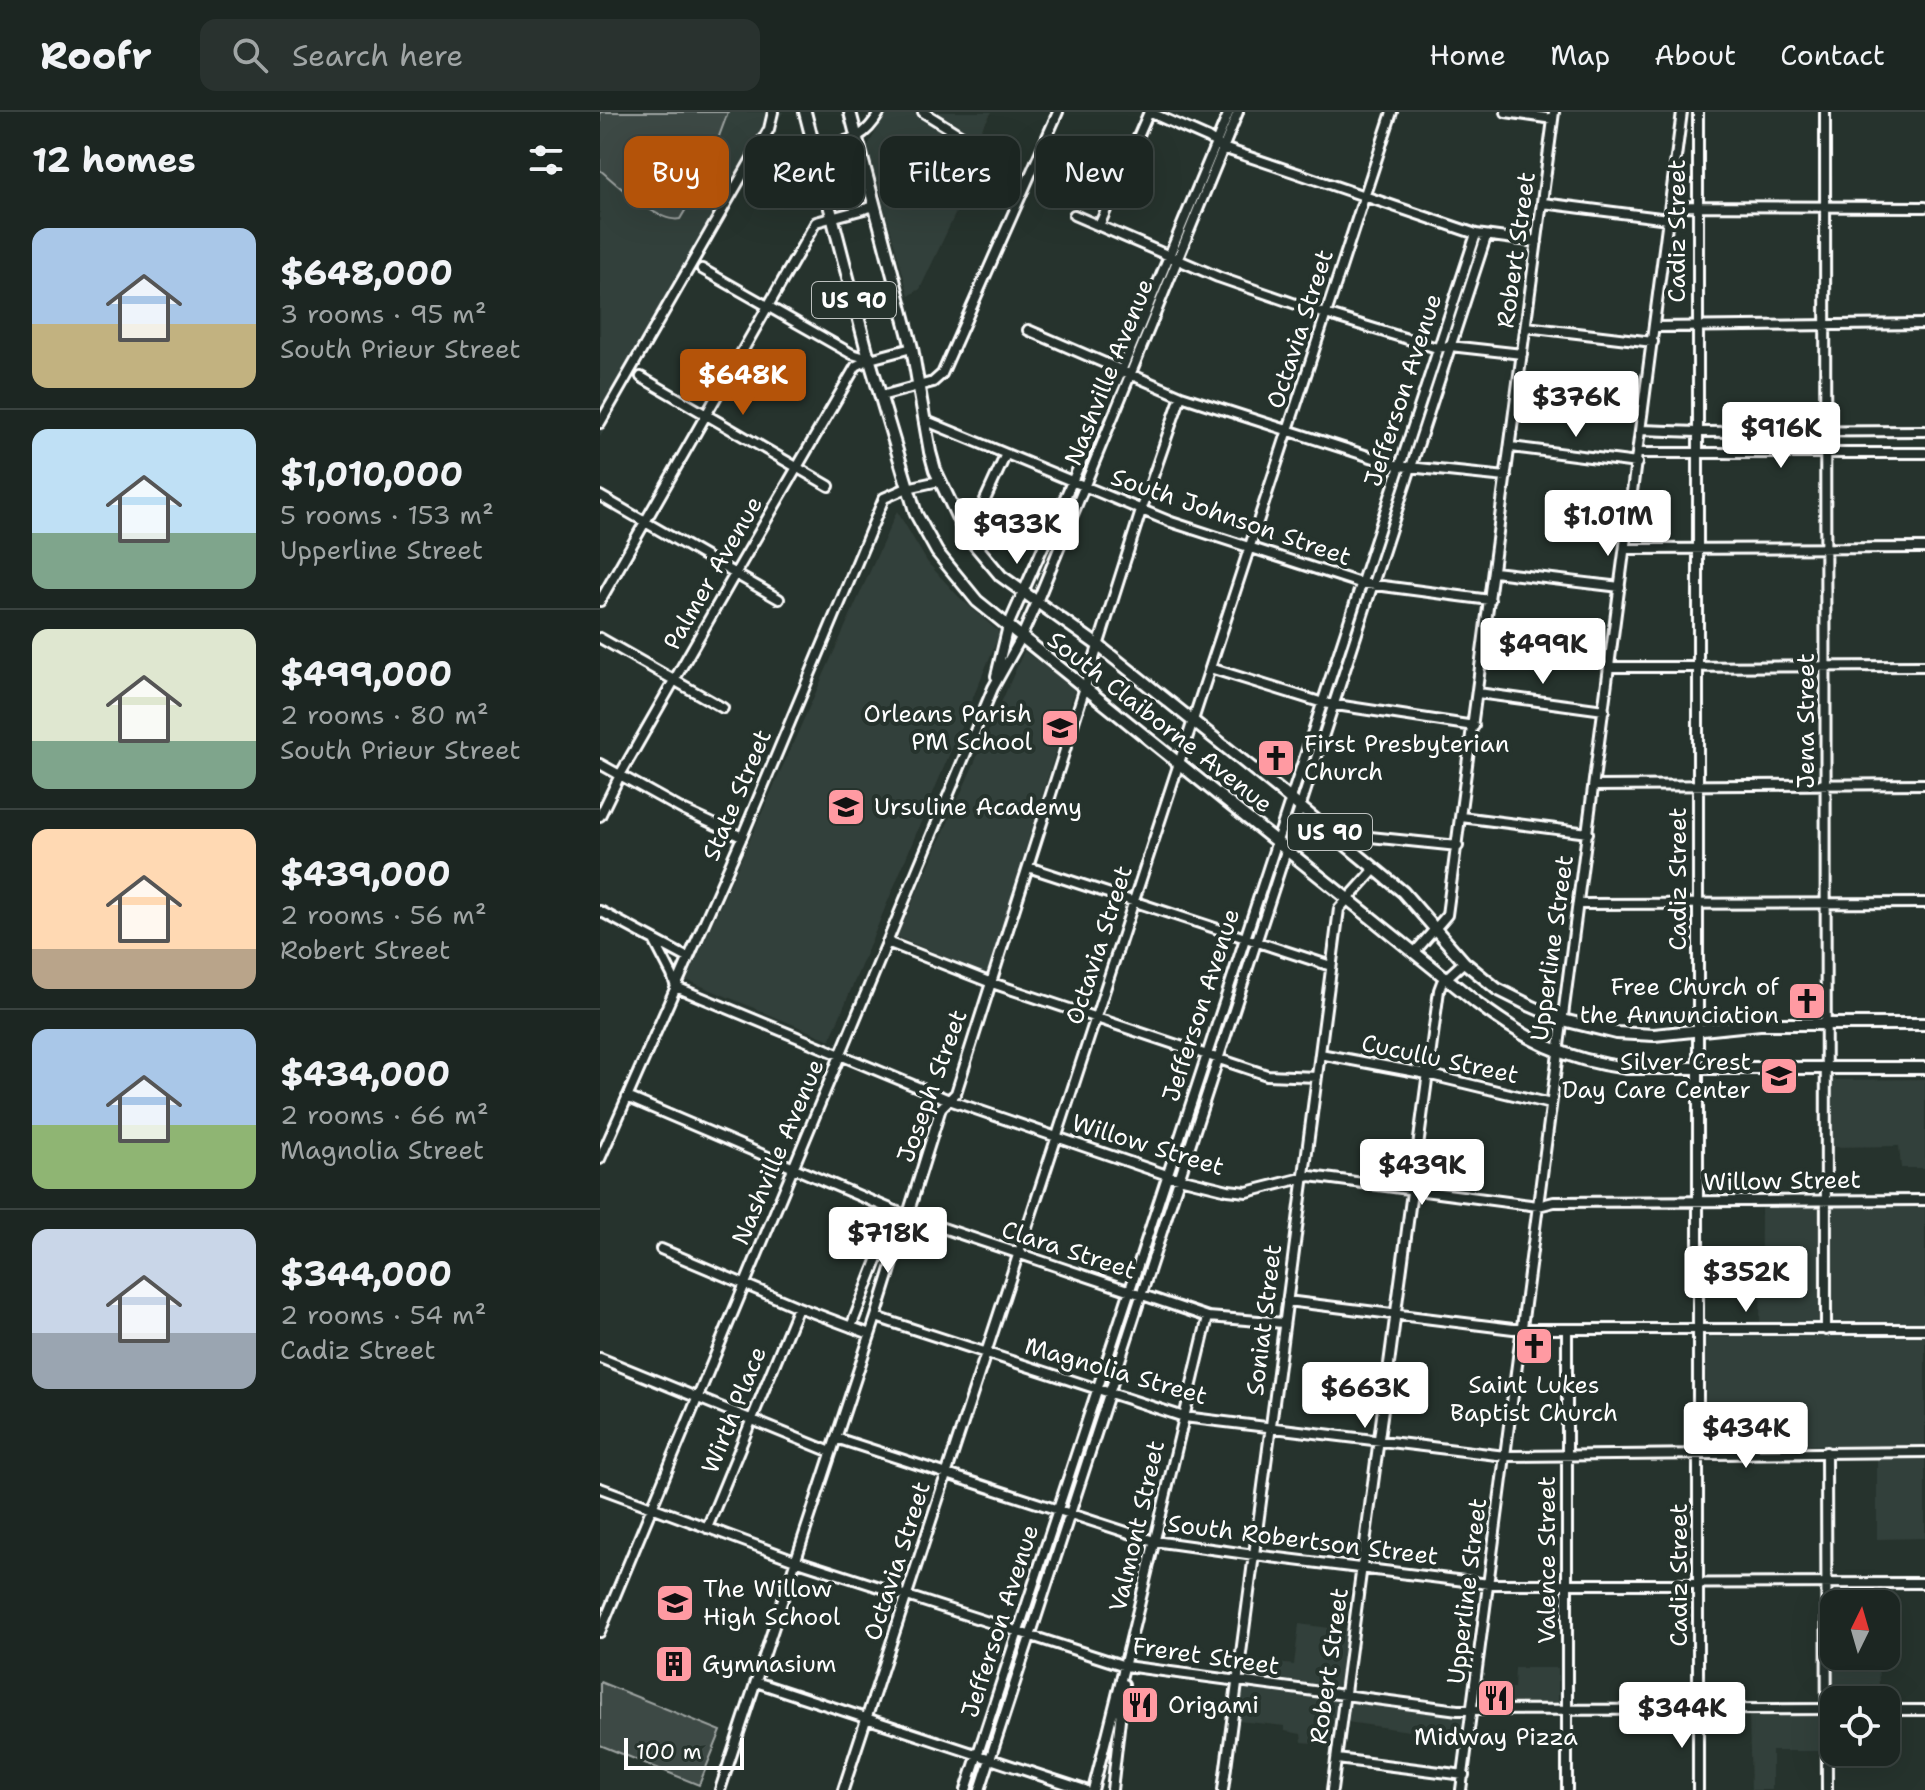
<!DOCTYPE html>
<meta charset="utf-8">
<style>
:root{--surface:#1c2622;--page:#29322f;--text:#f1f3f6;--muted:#a0a5a5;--line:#3a4340;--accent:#b45309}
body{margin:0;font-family:"Shantell Sans",sans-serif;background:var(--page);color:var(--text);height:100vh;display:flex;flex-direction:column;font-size:30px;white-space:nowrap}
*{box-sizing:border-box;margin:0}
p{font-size:26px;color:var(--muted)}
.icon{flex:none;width:44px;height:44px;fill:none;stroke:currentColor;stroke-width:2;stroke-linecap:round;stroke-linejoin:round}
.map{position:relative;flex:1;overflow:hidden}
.sheet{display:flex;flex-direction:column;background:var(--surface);width:600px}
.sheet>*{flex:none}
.top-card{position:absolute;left:24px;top:24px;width:760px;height:72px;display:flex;gap:16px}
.needle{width:52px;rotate:5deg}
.controls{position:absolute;left:1220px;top:1478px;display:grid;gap:16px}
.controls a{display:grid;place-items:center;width:80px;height:80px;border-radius:16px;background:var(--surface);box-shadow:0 8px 32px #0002,0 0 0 2px var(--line);font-size:40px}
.scale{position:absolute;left:24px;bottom:20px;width:120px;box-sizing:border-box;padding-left:8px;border:4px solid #fff;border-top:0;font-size:22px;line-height:28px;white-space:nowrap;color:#fff;-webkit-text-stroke:6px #26332d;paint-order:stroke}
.price{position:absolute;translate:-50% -68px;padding:0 18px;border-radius:8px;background:#fff;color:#222;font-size:26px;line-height:52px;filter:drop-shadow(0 2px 4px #0008)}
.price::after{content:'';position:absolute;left:50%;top:48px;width:24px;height:18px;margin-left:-12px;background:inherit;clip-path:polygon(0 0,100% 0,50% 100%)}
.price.active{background:var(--accent);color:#fff}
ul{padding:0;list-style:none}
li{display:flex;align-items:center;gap:24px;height:200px;padding:0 32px}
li+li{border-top:2px solid var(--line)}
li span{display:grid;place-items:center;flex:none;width:224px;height:160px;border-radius:16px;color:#555}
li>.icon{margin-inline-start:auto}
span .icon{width:96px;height:96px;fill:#fffc;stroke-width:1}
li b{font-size:34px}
h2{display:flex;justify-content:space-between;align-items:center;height:96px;padding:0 32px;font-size:34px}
.chip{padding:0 28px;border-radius:16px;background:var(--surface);box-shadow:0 8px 32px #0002,0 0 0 2px var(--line);font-size:28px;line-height:72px}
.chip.active{background:var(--accent);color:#fff}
header{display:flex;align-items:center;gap:48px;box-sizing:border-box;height:112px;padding:0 40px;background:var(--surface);border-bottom:2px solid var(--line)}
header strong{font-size:38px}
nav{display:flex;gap:44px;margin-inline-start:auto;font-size:28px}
.search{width:560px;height:72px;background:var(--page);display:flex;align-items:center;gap:20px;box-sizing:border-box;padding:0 28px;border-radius:16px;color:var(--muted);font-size:30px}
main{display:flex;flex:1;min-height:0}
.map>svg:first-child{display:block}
.built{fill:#333f3a}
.green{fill:#3e4944;stroke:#9ea4a2;stroke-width:2}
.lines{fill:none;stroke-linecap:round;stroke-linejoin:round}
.minor-casing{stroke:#fff;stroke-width:14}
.major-casing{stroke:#fff;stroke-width:16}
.minor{stroke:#26332d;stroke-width:8}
.major{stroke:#26332d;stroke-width:10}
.labels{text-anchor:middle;stroke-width:8;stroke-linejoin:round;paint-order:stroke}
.shield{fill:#26332d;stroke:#bec2c0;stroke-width:2}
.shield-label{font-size:22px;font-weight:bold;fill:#fff}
.street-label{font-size:24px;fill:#fff;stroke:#26332d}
.poi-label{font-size:24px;fill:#fff;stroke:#26332d;text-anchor:start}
</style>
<header>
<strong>Roofr</strong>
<div class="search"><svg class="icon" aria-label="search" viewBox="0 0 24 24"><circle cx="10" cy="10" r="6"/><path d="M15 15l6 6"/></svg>Search here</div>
<nav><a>Home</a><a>Map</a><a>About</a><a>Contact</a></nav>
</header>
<main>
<section class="sheet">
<h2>12 homes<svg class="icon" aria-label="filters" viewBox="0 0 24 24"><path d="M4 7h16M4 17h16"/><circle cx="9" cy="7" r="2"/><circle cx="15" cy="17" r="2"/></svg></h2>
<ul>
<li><span style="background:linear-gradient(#a9c7e8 60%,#c2b280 0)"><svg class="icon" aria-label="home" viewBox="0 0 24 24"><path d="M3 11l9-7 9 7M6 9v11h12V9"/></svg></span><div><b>$648,000</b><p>3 rooms · 95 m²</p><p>South Prieur Street</p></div></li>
<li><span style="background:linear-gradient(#bfe0f5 65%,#7fa58c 0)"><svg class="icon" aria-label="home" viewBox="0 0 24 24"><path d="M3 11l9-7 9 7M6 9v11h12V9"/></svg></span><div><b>$1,010,000</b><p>5 rooms · 153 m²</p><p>Upperline Street</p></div></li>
<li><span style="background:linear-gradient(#dfe7d0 70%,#7fa58c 0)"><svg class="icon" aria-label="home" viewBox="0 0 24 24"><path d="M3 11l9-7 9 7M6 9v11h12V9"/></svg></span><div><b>$499,000</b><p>2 rooms · 80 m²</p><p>South Prieur Street</p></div></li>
<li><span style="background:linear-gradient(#ffd9b3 75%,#b9a48a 0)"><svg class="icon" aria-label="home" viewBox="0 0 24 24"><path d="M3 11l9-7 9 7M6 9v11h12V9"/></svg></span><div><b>$439,000</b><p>2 rooms · 56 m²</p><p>Robert Street</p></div></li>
<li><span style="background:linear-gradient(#a9c7e8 60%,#8fb573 0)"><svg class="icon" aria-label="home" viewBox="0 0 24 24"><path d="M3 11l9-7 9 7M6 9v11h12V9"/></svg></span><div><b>$434,000</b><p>2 rooms · 66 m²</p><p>Magnolia Street</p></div></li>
<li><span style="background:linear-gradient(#c9d6e8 65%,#9aa5b1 0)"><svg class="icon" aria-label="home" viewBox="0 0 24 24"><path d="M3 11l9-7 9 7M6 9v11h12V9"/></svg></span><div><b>$344,000</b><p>2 rooms · 54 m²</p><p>Cadiz Street</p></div></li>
</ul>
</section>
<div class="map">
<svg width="1325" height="1678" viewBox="0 0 1325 1678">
<rect width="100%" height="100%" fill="#26332d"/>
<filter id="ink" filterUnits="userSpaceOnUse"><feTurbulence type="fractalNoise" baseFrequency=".0125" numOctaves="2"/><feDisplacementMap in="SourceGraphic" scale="16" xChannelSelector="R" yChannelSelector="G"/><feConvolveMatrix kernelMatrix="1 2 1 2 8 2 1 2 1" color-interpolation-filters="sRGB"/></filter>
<g filter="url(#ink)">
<path class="built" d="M 0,0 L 183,0 L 0,325 Z
M 287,0 L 314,0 L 384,41 L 320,177 L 309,184 L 267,35 Z
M 335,0 L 392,0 L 377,24 Z
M 297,399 L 328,451 L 358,484 L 400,521 L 230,928 L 87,868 Z
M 424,539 L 475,577 L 387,862 L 297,825 Z
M 1325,967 L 1325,1056 L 1301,1056 L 1299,1034 L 1233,1035 L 1232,968 Z
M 1161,1094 L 1325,1094 L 1325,1426 L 1277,1427 L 1277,1333 L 1107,1333 L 1105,1225 L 1160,1223 Z
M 1231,1506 L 1234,1506 L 1234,1544 L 1278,1544 L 1279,1573 L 1230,1573 Z
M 699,1512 L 746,1518 L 739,1575 L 645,1562 L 646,1547 L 694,1553 Z
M 915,1556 L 958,1556 L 958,1592 L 878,1590 L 880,1576 L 914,1576 Z
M 645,1575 L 735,1589 L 737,1593 L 731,1633 L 702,1630 L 701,1622 L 685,1619 L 685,1614 L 638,1609 L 642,1577 Z
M 750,1591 L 863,1605 L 864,1619 L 825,1614 L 824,1617 L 810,1615 L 809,1619 L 747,1610 Z
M 1149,1604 L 1217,1604 L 1221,1608 L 1221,1639 L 1172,1639 L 1172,1678 L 1151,1678 Z"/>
<path class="green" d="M 0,0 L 128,0 L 102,70 L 80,107 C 58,112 17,72 0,58 Z
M 0,1570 L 121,1619 L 99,1673 L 0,1633 Z"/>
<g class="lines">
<defs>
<path id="minor" d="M 323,0 L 381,36
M 549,0 L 608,26 L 623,36 L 876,122 L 937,130
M 906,0 L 953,7
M 1098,0 L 1098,1678
M 1225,0 L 1226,1218
M 215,36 C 248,28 262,31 280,0
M 943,91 L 1068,107
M 1070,94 L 1325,95
M 474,103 L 618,165 L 716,199 L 837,236 L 850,234 L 922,242
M 499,114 L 549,0
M 102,157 L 252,242 L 269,247
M 926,215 L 1053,230
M 1055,215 L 1325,212
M 428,218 L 581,284 L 799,354 L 906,365
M 41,265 L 229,374
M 281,284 L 333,270 L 342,262 L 458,0
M 324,308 L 571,410 L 760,471 L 890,488
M 0,311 L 169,17 L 173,0
M 1041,318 L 1097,320 L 1325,319
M 911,335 L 1037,351
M 1038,341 L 1325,341
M 0,384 L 179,487
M 365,421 L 374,412 L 406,342
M 1025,437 L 1325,436
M 894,460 L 1020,475
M 0,489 L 216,110 L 275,94
M 0,526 L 123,596
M 1010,555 L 1325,554
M 610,556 L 723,591 L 874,614
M 396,564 L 408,514 L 522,257 L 629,0
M 878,581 L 1004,598
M 0,652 L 83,698 L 142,725
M 994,674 L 1325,672
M 0,704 L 20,663 L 135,462 L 256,254 L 270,247 L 312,236
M 861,705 L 988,721
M 731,721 L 858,734
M 428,755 L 731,854
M 979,792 L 1325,791
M 0,799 L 88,846
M 54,828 L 72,863 L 76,875 L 349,988 L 567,1063 L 628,1078 L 647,1080 L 710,1064 L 938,1094 L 954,1090 L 1325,1088
M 287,830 L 389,870 L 667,963 L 717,965
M 814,841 L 847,803 L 954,0
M 720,942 L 827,962 L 951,992
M 27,985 L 307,1104 L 608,1205 L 684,1211
M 0,1047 L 142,725 L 284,386 L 307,376 L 339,369
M 61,1137 L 198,1195 L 270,1222
M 687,1189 L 913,1217 L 1325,1217
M 276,1205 L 584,1305 L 905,1344 L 1325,1340
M 251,1215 L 296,1100
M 967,1218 L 967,1678
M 0,1246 L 231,1340
M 236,1326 L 554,1429 L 654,1443 L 889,1472 L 1325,1471
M 1226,1340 L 1227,1678
M 0,1376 L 195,1448 L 525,1554 L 858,1598 L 1234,1597
M 107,1416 L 198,1195
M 0,1520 L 393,576 L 421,526 L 437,490 L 638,0
M 156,1570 L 485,1678
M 1286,1598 L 1325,1598
M 737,1647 L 864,1663
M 120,1678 L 276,1205 L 341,996 L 356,981 L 541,399 L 581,284
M 243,1678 L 792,0
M 366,1678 L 876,122
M 380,1678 L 886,125
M 493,1678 C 534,1521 570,1363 608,1205
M 512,1678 L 524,1572
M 623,1678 L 739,797 L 775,757
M 732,1678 L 839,878 L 842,870 L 864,850
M 861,1678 L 1082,0"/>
<path id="major" d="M 205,0 L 267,239 L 316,402 L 337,440 L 377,489 L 877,891 C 926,928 965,948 1027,956 L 1325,956
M 250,0 L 312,236 L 330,340 L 335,358 L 365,421 L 401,464 L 499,534 L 683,681 L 803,780 L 864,850 L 897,877 L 931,894 L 963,908 L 1016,921 L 1054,923 L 1160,912 L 1325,912"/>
</defs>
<use href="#minor" class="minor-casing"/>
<use href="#major" class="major-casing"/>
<use href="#minor" class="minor"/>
<use href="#major" class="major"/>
</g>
</g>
<defs>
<symbol id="school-square" viewBox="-11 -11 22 22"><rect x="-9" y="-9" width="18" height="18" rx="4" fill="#ff9aa2" stroke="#26332d"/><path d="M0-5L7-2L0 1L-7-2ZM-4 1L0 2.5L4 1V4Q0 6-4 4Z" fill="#111"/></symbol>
<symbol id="church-square" viewBox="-11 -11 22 22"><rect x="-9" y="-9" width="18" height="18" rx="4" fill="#ff9aa2" stroke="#26332d"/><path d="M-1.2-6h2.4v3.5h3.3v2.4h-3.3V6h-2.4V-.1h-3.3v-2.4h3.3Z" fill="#111"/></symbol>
<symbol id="building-square" viewBox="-11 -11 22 22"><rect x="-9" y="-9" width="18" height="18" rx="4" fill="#ff9aa2" stroke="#26332d"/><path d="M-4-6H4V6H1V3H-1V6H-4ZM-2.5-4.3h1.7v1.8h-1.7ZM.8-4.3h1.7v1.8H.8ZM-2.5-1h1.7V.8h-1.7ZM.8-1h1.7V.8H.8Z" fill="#111"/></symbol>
<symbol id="restaurant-square" viewBox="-11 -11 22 22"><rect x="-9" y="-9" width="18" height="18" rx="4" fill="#ff9aa2" stroke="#26332d"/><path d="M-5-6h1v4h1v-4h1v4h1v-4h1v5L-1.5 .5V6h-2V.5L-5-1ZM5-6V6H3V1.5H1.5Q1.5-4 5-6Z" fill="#111"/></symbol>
</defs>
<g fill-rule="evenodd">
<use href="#school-square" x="438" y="594" width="44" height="44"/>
<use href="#church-square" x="654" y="624" width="44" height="44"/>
<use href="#school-square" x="224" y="673" width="44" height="44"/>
<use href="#church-square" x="1185" y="867" width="44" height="44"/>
<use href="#school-square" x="1157" y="942" width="44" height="44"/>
<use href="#church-square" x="912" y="1212" width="44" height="44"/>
<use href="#school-square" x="53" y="1469" width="44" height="44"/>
<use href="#building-square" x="52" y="1530" width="44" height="44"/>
<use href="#restaurant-square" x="874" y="1564" width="44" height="44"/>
<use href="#restaurant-square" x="518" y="1571" width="44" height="44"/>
</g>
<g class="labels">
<g class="shield">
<rect x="212" y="170" width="84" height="36" rx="6"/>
<rect x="688" y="702" width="84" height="36" rx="6"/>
</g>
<g class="shield-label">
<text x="254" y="196">US 90</text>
<text x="730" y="728">US 90</text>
</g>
<g class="street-label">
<text transform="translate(1077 119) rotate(-90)" y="8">Cadiz Street</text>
<text transform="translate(916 138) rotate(-82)" y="8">Robert Street</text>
<text transform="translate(700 217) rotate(-72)" y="8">Octavia Street</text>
<text transform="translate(509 260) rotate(-68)" y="8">Nashville Avenue</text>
<text transform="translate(803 278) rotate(-72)" y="8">Jefferson Avenue</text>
<text transform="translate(631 405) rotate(19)" y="8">South Johnson Street</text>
<text transform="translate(113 461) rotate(-60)" y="8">Palmer Avenue</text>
<text transform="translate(1206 609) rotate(-90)" y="8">Jena Street</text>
<text transform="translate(560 610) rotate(38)" y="8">South Claiborne Avenue</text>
<text transform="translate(137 683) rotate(-67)" y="8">State Street</text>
<text transform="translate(1078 767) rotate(-90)" y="8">Cadiz Street</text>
<text transform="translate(499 833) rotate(-72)" y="8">Octavia Street</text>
<text transform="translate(952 836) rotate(-82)" y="8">Upperline Street</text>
<text transform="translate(601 893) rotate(-72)" y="8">Jefferson Avenue</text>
<text transform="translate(840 947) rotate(12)" y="8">Cucullu Street</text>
<text transform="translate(332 974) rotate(-70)" y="8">Joseph Street</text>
<text transform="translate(548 1033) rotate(17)" y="8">Willow Street</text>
<text transform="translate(178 1040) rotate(-67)" y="8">Nashville Avenue</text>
<text transform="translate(1182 1069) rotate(-1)" y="8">Willow Street</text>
<text transform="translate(469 1138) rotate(18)" y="8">Clara Street</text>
<text transform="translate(664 1208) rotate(-83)" y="8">Soniat Street</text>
<text transform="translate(516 1259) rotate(16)" y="8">Magnolia Street</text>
<text transform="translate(134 1298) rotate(-68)" y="8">Wirth Place</text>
<text transform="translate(537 1414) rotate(-77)" y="8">Valmont Street</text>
<text transform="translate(703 1428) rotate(7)" y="8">South Robertson Street</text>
<text transform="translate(947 1448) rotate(-90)" y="8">Valence Street</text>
<text transform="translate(297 1449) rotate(-72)" y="8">Octavia Street</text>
<text transform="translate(1079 1463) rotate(-90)" y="8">Cadiz Street</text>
<text transform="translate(867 1479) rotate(-83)" y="8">Upperline Street</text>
<text transform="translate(400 1509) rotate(-72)" y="8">Jefferson Avenue</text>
<text transform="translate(606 1544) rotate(8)" y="8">Freret Street</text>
<text transform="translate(729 1554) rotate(-82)" y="8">Robert Street</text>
</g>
<g class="poi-label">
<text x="432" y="610" text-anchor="end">Orleans Parish<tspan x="432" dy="28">PM School</tspan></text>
<text x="704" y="640">First Presbyterian<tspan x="704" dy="28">Church</tspan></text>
<text x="274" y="703">Ursuline Academy</text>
<text x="1179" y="883" text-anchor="end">Free Church of<tspan x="1179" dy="28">the Annunciation</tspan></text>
<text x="1151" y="958" text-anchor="end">Silver Crest<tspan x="1151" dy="28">Day Care Center</tspan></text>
<text x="934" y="1281" text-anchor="middle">Saint Lukes<tspan x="934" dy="28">Baptist Church</tspan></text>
<text x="103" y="1485">The Willow<tspan x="103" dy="28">High School</tspan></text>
<text x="102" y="1560">Gymnasium</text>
<text x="568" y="1601">Origami</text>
<text x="896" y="1633" text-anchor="middle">Midway Pizza</text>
</g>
</g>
</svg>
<div class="controls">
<a><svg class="needle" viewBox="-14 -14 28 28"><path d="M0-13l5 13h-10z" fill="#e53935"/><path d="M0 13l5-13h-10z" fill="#a0a5a5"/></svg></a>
<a><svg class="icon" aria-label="locate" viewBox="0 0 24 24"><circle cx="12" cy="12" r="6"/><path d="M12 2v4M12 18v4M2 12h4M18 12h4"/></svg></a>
</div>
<div class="scale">100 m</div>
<b class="price active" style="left:143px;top:305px">$648K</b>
<b class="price" style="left:976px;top:327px">$376K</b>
<b class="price" style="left:1181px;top:358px">$916K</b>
<b class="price" style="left:1008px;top:446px">$1.01M</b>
<b class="price" style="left:417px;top:454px">$933K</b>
<b class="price" style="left:943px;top:574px">$499K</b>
<b class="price" style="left:822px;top:1095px">$439K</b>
<b class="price" style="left:288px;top:1163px">$718K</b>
<b class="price" style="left:1146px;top:1202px">$352K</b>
<b class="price" style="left:765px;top:1318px">$663K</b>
<b class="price" style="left:1146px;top:1358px">$434K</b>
<b class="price" style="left:1082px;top:1638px">$344K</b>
<div class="top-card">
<a class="chip active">Buy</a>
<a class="chip">Rent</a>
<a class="chip">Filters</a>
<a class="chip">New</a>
</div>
</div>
</main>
